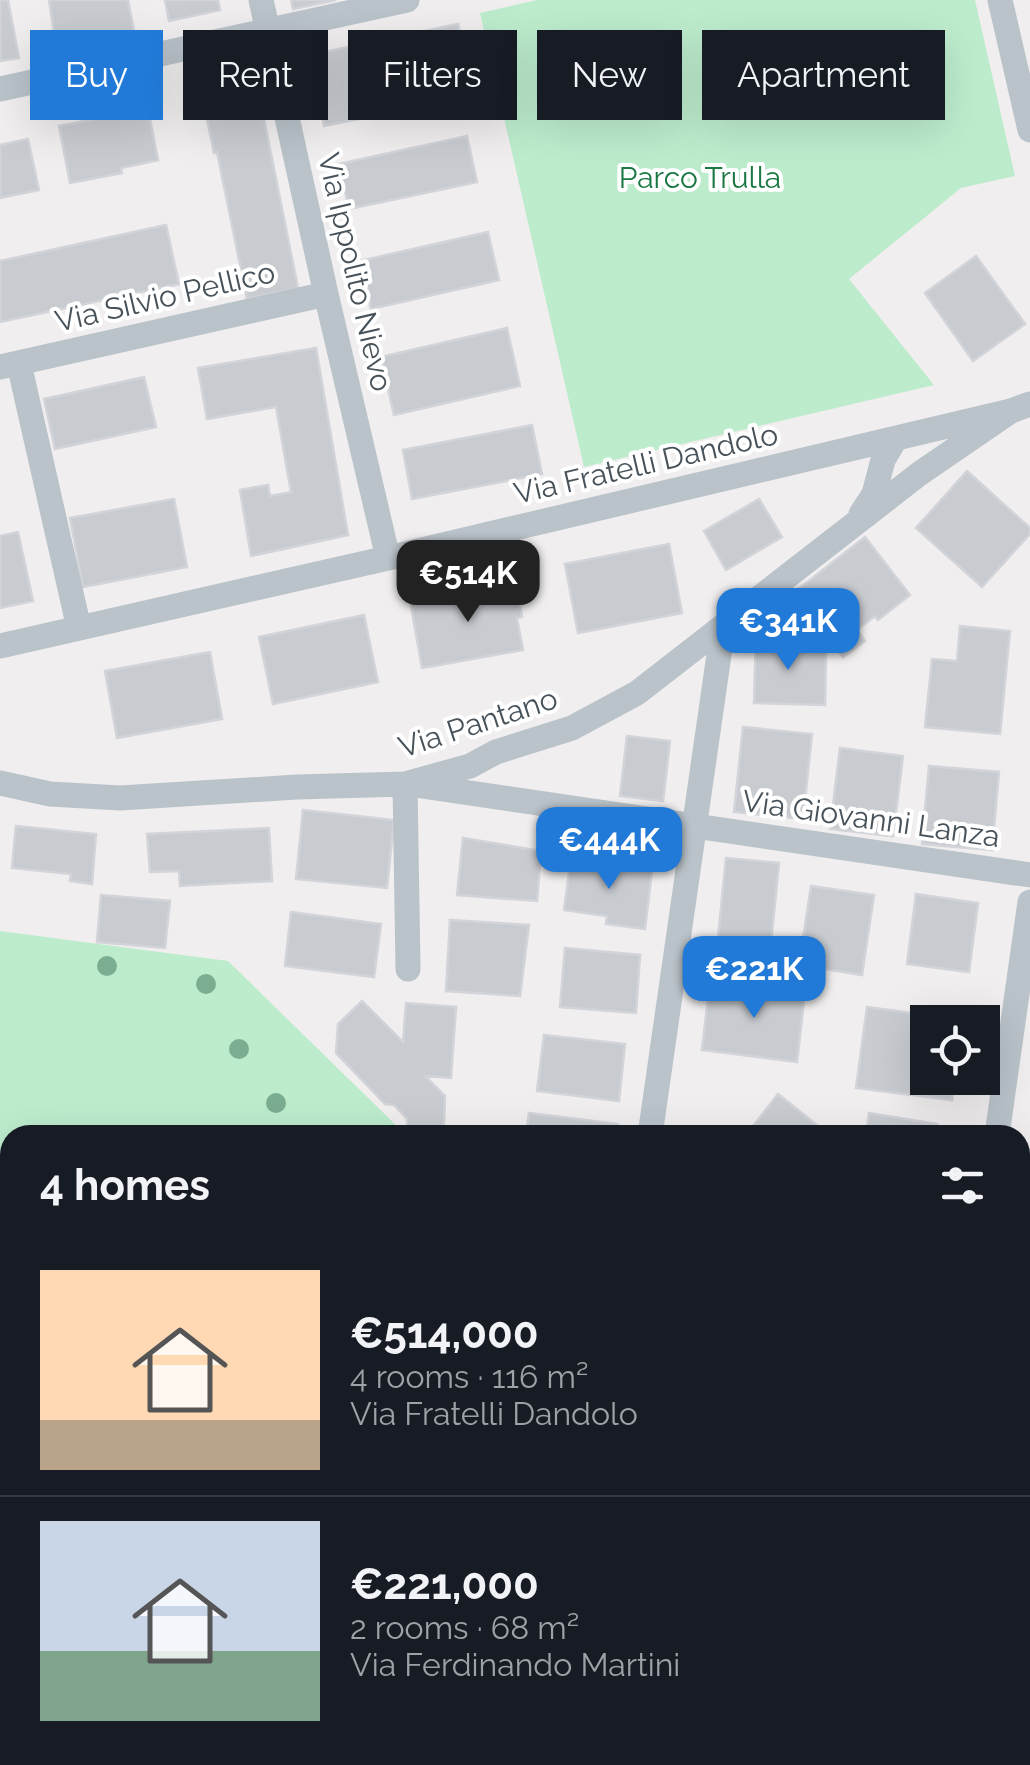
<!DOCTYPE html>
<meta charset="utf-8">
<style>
:root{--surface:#171b24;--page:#242831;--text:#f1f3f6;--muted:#9ea1a6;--line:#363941;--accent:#217ad7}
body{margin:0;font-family:Raleway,sans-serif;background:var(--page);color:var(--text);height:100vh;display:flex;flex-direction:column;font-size:38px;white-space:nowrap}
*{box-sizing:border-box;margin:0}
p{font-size:32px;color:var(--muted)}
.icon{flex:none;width:55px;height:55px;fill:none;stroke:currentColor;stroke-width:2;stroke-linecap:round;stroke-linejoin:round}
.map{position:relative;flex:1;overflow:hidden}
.panel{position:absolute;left:0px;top:1125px;width:1030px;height:640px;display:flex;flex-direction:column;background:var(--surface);border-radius:30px 30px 0 0;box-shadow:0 10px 40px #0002}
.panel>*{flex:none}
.top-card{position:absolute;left:30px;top:30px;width:970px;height:90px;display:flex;gap:20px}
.tools{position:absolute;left:910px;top:1005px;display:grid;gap:20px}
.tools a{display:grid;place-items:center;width:90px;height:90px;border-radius:0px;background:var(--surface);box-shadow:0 10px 40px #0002;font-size:50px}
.price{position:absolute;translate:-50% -85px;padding:0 22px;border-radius:20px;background:var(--accent);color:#fff;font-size:32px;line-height:65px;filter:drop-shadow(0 2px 5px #0008)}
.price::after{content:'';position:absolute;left:50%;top:60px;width:30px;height:22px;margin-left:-15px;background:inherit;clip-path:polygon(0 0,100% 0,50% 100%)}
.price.on{background:#222;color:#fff}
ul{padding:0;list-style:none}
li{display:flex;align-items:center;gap:30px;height:250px;padding:0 40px}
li+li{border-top:2px solid var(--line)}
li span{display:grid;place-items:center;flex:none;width:280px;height:200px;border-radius:0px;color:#555}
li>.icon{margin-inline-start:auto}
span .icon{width:120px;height:120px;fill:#fffc;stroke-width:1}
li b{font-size:42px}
h2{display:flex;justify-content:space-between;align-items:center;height:120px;padding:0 40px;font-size:42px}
.pill{padding:0 35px;border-radius:0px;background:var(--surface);box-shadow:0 10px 40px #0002;font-size:35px;line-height:90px}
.pill.on{background:var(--accent);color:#fff}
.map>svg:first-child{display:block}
.green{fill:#bdeccd}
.building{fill:#c8cbd0;stroke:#d2d4d9;stroke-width:2.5}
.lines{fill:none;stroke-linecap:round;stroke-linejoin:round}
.street{stroke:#bac3ca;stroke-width:25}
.tree{fill:#7bad90}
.labels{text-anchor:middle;stroke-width:8;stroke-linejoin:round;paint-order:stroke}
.park-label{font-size:30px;fill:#1b7844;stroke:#fff}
.street-label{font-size:30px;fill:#47525a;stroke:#fff}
</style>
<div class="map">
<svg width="1030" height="1765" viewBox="0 0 1030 1765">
<rect width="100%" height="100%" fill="#f0eeee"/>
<path class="green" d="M 537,0 L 975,0 L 1015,176 L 961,188 L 849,279 L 934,385 L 584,467 L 480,13 Z
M 0,931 L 228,961 L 406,1135 L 10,1135 L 10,1755 L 37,1755 L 30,1765 L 0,1765 Z
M 80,1755 L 383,1755 L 376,1765 L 95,1765 Z"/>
<path class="building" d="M 0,0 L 8,0 L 19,58 L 0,61 Z
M 49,0 L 128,0 L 134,32 L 56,45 Z
M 165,0 L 218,0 L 220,10 L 169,21 Z
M 291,0 L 336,0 L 293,9 Z
M 458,24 L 470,82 L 381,100 L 384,114 L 324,126 L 310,55 Z
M 256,79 L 298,288 L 247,299 L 217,152 L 214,153 L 201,90 Z
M 148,109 L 158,160 L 121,168 L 122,173 L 70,183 L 59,126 Z
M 467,136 L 477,182 L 349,209 L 339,164 Z
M 28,139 L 39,190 L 0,198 L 0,145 Z
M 166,225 L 179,284 L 0,322 L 0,261 Z
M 488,232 L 499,280 L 371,309 L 360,261 Z
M 976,256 L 1025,324 L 973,361 L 925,293 Z
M 507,328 L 520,386 L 394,415 L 381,357 Z
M 316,348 L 348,535 L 251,556 L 240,490 L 268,485 L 270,496 L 291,492 L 276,407 L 207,419 L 198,368 Z
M 144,377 L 156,427 L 55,449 L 44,399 Z
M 532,425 L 542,474 L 412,499 L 403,450 Z
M 967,471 L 1030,528 L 1030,534 L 982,587 L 916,528 Z
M 174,499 L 187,567 L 83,587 L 70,518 Z
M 759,499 L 782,537 L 726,570 L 704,531 Z
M 18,532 L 33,601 L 0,608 L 0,536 Z
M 865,537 L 910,595 L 878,620 L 875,616 L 857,630 L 865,641 L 843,657 L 815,622 L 810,626 L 787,598 Z
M 669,544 L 682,613 L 578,633 L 565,564 Z
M 516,582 L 522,617 L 517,618 L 523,650 L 422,668 L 410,600 Z
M 364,615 L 378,682 L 273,704 L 259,637 Z
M 960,626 L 1010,631 L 1000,734 L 925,727 L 932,659 L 957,661 Z
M 756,634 L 792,635 L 792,650 L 826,651 L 825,705 L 754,703 Z
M 210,652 L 222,719 L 117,738 L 105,671 Z
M 743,727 L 812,734 L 803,819 L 734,812 Z
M 627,736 L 670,741 L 663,801 L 620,796 Z
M 840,748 L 903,756 L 893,836 L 830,829 Z
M 929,766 L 999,772 L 992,850 L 922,844 Z
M 303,810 L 394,820 L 387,888 L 296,879 Z
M 16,826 L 96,834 L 92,884 L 70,881 L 71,874 L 12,868 Z
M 269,828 L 272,881 L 180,886 L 179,871 L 150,872 L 147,834 Z
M 463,838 L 541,851 L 537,901 L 457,895 Z
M 726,858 L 779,863 L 769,963 L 716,958 Z
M 571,859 L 652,870 L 645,929 L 606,924 L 607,916 L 564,910 Z
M 811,886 L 874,895 L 862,975 L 799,965 Z
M 916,894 L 978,903 L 969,972 L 907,964 Z
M 101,895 L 170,901 L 165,948 L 97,942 Z
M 291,912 L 381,924 L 374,977 L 285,966 Z
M 450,920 L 529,925 L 520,996 L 446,991 Z
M 565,948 L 640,955 L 636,1013 L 560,1007 Z
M 710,981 L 805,992 L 797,1062 L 702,1050 Z
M 362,1001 L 403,1042 L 406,1003 L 456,1007 L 451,1078 L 425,1076 L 445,1096 L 444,1124 L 433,1135 L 416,1135 L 407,1125 L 407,1119 L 394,1105 L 385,1104 L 336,1053 L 338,1024 Z
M 867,1007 L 963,1020 L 963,1022 L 928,1022 L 928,1078 L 955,1078 L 952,1100 L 856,1088 Z
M 544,1035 L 625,1044 L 619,1101 L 537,1091 Z
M 778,1094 L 823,1130 L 819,1135 L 746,1135 Z
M 529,1113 L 618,1124 L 617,1135 L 526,1135 Z
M 869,1113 L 937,1124 L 935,1135 L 866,1135 Z
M 1020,1475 L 1030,1476 L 1030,1628 L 1020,1627 Z
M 1020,1678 L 1030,1680 L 1030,1706 L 1019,1765 L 919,1765 L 921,1755 L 1020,1755 Z
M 10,1681 L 10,1719 L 0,1712 L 0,1695 Z
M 402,1755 L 523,1755 L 517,1765 L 395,1765 Z
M 774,1755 L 848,1755 L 846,1765 L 772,1765 Z"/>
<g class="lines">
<path class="street" d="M 261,0 L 326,294 L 388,558
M 1000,0 L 1030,130
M 0,89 L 407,0
M 19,364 L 79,628
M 0,367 L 326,294
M 861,514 L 874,494 L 883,460 L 896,438
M 0,646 L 388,558 L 1011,411 L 1030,404
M 0,783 L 50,794 L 120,798 L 297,787 L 405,784 L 470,766 L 496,752 L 572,728 L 637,693 L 919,474 L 1011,411
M 405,784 L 408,969
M 415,785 L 1030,875
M 650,1135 L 723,627
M 997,1135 L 1030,902
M 1020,1159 L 1030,1161
M 1020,1401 L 1030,1403
M 551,1765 L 553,1755
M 907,1765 L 908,1755"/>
</g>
<g class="tree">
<circle cx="107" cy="966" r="10"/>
<circle cx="206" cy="984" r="10"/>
<circle cx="239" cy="1049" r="10"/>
<circle cx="276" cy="1103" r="10"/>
</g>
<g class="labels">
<g class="park-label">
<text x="700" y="188">Parco Trulla</text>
</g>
<g class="street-label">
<text transform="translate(355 272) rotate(77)" y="10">Via Ippolito Nievo</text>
<text transform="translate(165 297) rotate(-13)" y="10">Via Silvio Pellico</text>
<text transform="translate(646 464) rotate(-13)" y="10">Via Fratelli Dandolo</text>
<text transform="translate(478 723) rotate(-18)" y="10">Via Pantano</text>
<text transform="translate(871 819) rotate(8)" y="10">Via Giovanni Lanza</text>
</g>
</g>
</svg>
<div class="tools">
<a><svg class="icon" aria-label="locate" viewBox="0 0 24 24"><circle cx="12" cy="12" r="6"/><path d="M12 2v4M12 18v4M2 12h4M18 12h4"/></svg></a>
</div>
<b class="price on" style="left:468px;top:625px">€514K</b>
<b class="price" style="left:788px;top:673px">€341K</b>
<b class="price" style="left:609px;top:892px">€444K</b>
<b class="price" style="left:754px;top:1021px">€221K</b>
<div class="top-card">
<a class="pill on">Buy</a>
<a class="pill">Rent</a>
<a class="pill">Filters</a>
<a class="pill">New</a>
<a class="pill">Apartment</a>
</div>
<section class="panel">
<h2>4 homes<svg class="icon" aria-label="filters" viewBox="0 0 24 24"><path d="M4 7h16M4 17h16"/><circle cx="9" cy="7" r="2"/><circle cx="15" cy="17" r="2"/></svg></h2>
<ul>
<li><span style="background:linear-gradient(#ffd9b3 75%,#b9a48a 0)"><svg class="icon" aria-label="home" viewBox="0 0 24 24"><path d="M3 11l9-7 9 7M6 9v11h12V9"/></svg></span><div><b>€514,000</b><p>4 rooms · 116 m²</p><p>Via Fratelli Dandolo</p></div></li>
<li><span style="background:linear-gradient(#c9d6e8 65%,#7fa58c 0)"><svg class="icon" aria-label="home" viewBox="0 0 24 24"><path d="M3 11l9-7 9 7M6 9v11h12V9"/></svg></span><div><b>€221,000</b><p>2 rooms · 68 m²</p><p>Via Ferdinando Martini</p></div></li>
</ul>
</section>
</div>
